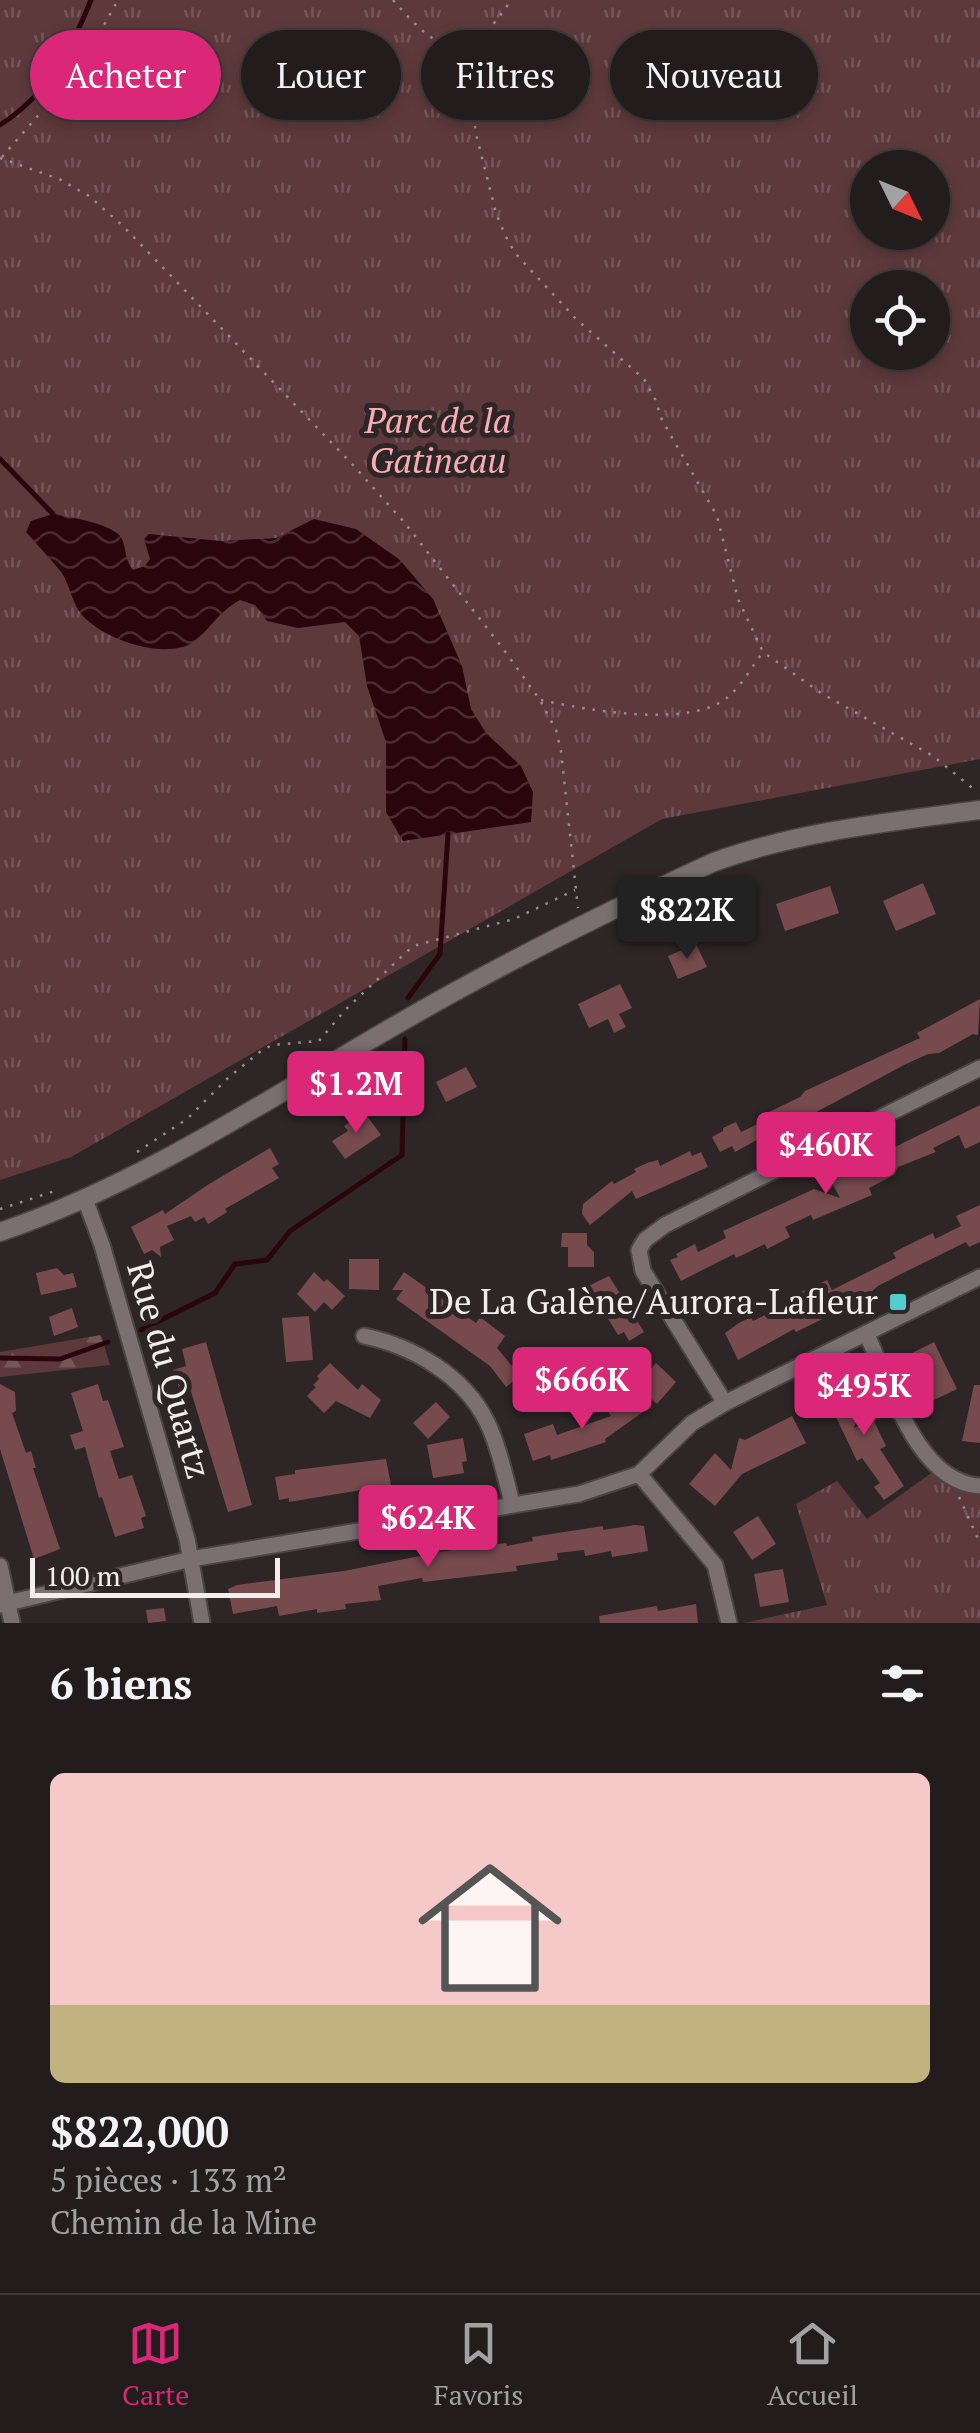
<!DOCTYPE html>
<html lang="fr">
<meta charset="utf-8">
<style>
:root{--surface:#221c1c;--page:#2e2929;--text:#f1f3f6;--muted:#a2a1a3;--line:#3f3a3b;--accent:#db2777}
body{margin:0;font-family:"PT Serif",serif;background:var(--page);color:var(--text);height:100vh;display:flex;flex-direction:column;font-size:38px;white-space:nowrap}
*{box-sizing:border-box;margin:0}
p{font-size:32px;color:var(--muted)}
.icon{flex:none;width:55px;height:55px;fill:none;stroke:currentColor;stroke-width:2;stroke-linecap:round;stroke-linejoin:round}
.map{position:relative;height:1623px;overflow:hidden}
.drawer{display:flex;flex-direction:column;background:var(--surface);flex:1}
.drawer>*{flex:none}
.guide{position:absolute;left:30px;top:30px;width:920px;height:90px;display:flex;gap:20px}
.needle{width:65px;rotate:133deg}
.controls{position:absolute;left:850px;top:150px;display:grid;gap:20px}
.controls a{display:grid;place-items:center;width:100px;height:100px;border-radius:50%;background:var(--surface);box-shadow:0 5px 15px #0003,0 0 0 2px var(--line);font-size:50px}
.scale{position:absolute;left:30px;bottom:25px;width:250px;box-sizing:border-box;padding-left:10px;border:5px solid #f3eeee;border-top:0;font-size:28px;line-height:35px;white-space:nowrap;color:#f3eeee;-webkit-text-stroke:8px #2e2626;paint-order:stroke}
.price{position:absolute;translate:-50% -85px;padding:0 22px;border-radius:10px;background:var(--accent);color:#fff;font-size:32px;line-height:65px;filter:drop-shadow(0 2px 5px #0008)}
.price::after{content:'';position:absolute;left:50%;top:60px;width:30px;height:22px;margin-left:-15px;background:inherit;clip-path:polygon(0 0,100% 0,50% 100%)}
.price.current{background:#222;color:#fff}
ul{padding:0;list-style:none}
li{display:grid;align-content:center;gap:20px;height:530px;padding:0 50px}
li span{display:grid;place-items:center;height:310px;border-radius:15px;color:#555}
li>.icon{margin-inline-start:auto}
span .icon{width:180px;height:180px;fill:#fffc;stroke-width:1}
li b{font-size:42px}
h2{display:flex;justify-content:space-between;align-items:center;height:120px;padding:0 50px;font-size:42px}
.tag{padding:0 35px;border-radius:45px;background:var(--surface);box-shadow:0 5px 15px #0003,0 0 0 2px var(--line);font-size:35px;line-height:90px}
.tag.current{background:var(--accent);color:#fff}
.tabs{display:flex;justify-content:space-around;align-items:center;height:140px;border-top:2px solid var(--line);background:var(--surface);font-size:28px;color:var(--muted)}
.tabs a{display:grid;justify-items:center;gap:5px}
.tabs .current{color:var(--accent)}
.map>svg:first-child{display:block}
.forest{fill:url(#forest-firs)}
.park{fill:url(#park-tufts);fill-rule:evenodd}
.water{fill:url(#water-waves)}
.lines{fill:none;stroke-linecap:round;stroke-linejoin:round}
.stream{stroke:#2a060c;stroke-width:5}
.building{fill:#774b4e}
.minor-casing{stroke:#4b4545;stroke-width:19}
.tertiary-casing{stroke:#4b4545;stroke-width:21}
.path{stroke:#958f8f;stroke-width:2.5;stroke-dasharray:2.5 8;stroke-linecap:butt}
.minor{stroke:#7a7071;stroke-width:15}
.tertiary{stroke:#7a7071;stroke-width:18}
.poi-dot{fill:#52cdcd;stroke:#2e2626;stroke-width:4}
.labels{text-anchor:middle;stroke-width:10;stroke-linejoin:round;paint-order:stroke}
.park-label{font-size:35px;font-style:italic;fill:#f9adb2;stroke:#2e2626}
.poi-label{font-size:35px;fill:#f3eeee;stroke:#2e2626;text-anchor:end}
.street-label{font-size:35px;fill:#f3eeee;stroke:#2e2626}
</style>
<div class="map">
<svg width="980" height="1623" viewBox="0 0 980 1623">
<defs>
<pattern id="forest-firs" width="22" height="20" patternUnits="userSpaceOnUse" patternTransform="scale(2.5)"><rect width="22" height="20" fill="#5d393b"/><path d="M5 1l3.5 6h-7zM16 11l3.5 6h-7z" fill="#755658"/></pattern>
<pattern id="park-tufts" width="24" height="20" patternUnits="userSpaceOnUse" patternTransform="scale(2.5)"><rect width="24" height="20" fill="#5d393b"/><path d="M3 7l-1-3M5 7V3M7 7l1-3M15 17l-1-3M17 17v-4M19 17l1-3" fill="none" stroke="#755658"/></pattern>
<pattern id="water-waves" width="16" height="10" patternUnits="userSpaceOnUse" patternTransform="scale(2.5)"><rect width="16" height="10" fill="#2a060c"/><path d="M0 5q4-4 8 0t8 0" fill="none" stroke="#492b30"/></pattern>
</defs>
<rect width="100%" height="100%" fill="#2e2626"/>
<path class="forest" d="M 101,1335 L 110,1365 L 0,1377 L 0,1352 Z"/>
<path class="park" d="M 0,0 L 980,0 L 980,759 L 662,819 L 71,1157 L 0,1180 ZM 868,168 L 932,168 L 932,232 L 868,232 ZM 868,288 L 932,288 L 932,352 L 868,352 Z
M 937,1469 L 980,1486 L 980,1623 L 744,1623 L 827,1605 L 796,1504 L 837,1481 L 867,1519 Z"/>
<path class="water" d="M 53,514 C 68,517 116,524 122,539 C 127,552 124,557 133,570 L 145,566 L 150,559 L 144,539 L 149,534 L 221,541 L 276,538 L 314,519 L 356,529 L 400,560 L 433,599 L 462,666 L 471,709 L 486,733 L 521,766 L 533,792 L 531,822 L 403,841 L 386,812 L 386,742 L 367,686 L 359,636 L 345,622 L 298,628 L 267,621 L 255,605 L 240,600 C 217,613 212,627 195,641 C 166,662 103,639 82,615 C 72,603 70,586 62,573 C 51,559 38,546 26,532 L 31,521 Z"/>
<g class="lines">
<path class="stream" d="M 0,125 C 48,94 70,52 91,0
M 0,459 L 53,514
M 408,998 L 440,954 L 448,834
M 141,1330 L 215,1293 L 235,1264 L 267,1260 L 290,1231 L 402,1155 L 405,1039
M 0,1358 L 60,1359 L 108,1342"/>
</g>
<path class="building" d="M 923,883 L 936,914 L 896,931 L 883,901 Z
M 830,886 L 839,913 L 785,931 L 776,904 Z
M 696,944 L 707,967 L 678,979 L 668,956 Z
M 620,984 L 632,1008 L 619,1014 L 626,1027 L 614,1033 L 608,1019 L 589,1028 L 578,1004 Z
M 980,999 L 978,1035 L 973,1034 L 939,1053 L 928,1054 L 904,1065 L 768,1138 L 766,1135 L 735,1152 L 732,1146 L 720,1152 L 712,1137 L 723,1131 L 723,1128 L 736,1122 L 741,1132 L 770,1118 L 767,1113 L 800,1097 L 805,1091 L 920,1038 L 917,1033 Z
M 466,1067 L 477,1087 L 446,1102 L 436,1082 Z
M 980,1105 L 980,1142 L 965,1149 L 959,1135 L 933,1148 L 936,1152 L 898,1167 L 894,1175 L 869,1188 L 872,1195 L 813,1220 L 811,1215 L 785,1227 L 790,1237 L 767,1249 L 765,1244 L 736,1258 L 734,1254 L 681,1281 L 670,1260 L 678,1257 L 676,1254 L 695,1244 L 698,1252 L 726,1238 L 723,1231 L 814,1189 L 840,1198 L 830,1179 Z
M 364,1112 L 381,1135 L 345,1159 L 332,1141 L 348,1131 L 344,1126 Z
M 270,1148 L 279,1164 L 272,1168 L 279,1178 L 225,1209 L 227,1212 L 208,1224 L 204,1217 L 195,1222 L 191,1216 L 167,1226 L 174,1240 L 160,1247 L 161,1257 L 152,1250 L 144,1254 L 131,1227 L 163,1210 L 165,1214 L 209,1184 Z
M 690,1151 L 692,1156 L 701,1152 L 708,1167 L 636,1199 L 632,1191 L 590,1225 L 582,1214 L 583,1204 L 612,1181 L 614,1184 L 636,1172 L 634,1169 L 647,1163 L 658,1160 L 660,1166 Z
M 980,1205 L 980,1242 L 969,1247 L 966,1242 L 903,1273 L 878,1286 L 863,1299 L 796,1332 L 794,1329 L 738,1360 L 725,1333 L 739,1323 L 751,1317 L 753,1321 L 801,1297 L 799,1293 L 827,1280 L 832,1290 L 896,1258 L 893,1253 L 904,1247 L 933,1233 L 935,1239 L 961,1226 L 956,1216 Z
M 562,1233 L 587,1233 L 587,1245 L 594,1252 L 594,1267 L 568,1267 L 568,1247 L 561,1247 Z
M 349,1259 L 379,1259 L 379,1290 L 349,1289 Z
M 57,1268 L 64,1275 L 73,1273 L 77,1287 L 41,1295 L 36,1273 Z
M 314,1272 L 324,1282 L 327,1279 L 345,1296 L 332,1310 L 324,1302 L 315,1312 L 297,1294 Z
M 404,1272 L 476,1323 L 480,1317 L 505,1336 L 497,1348 L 512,1366 L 529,1352 L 544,1371 L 523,1388 L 516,1379 L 506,1387 L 490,1366 L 396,1299 L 403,1290 L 392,1290 Z
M 609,1276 L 644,1332 L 629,1341 L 624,1332 L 618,1335 L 602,1309 L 594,1314 L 584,1293 L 584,1288 Z
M 72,1308 L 78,1327 L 54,1336 L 49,1317 Z
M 309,1316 L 313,1360 L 286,1362 L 282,1318 Z
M 206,1342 L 252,1505 L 228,1512 L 189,1385 L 179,1388 L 173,1370 L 186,1366 L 182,1349 Z
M 934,1342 L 957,1389 L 932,1401 L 912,1353 Z
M 330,1363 L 358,1390 L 362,1384 L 381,1400 L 370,1418 L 336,1401 L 324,1413 L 307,1396 L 316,1387 L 313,1385 L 319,1379 L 317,1376 Z
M 656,1363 L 676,1382 L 657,1404 L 636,1386 Z
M 851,1381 L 863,1400 L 854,1428 L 873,1419 L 886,1446 L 880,1449 L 904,1486 L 884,1500 L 874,1487 L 880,1483 L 862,1458 L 857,1461 L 825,1394 Z
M 0,1384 L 15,1392 L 16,1411 L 12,1413 L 26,1453 L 31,1451 L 36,1468 L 33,1468 L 60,1549 L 34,1559 L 0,1449 Z
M 98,1384 L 103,1401 L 108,1400 L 124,1447 L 110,1451 L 119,1479 L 132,1475 L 146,1516 L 141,1518 L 144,1528 L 115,1537 L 102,1497 L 99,1498 L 85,1447 L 75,1450 L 70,1435 L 83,1431 L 71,1393 Z
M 974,1385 L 980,1385 L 980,1443 L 962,1441 Z
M 618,1392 L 630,1410 L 648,1404 L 650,1407 L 605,1439 L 606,1442 L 551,1460 L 550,1455 L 533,1461 L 524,1434 L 553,1424 L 557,1435 L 611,1416 L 602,1403 Z
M 436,1402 L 450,1417 L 428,1439 L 413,1423 Z
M 792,1416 L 806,1443 L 742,1474 L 715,1506 L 689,1484 L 715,1453 L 731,1470 L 739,1438 L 745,1440 Z
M 463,1438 L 467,1461 L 462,1462 L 464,1473 L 433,1478 L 427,1445 Z
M 386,1459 L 391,1485 L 289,1502 L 289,1498 L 279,1500 L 275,1477 L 295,1474 L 295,1470 Z
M 758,1516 L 776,1544 L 752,1560 L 733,1532 Z
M 635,1525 L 644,1526 L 648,1551 L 612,1557 L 611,1551 L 585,1556 L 584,1550 L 557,1553 L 558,1560 L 516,1566 L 517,1571 L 423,1582 L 422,1578 L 378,1586 L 381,1600 L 345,1604 L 346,1609 L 317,1613 L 317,1609 L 279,1616 L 277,1606 L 233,1614 L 228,1589 L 237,1585 L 344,1571 L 445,1551 L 506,1543 L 507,1546 L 533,1541 L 532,1537 L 603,1526 L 603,1530 Z
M 783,1569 L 789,1602 L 760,1607 L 754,1574 Z
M 696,1604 L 698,1623 L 600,1623 L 599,1616 L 657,1606 L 658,1611 Z
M 164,1608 L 166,1621 L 148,1623 L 146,1610 Z"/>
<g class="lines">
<defs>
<path id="minor" d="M 85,1199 L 102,1245 L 187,1539 L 202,1623
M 867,1335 C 890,1384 917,1483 980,1486
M 364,1336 C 412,1346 464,1375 487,1422 C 499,1447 505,1476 512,1503
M 725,1403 L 643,1271 L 639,1250 L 645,1240 L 665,1225 L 980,1068
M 639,1474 L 715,1565 L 729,1623
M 0,1566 L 12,1623
M 0,1605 L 191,1559 L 579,1494 L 639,1474 L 692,1423 L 725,1403 L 980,1277"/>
<path id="tertiary" d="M 0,1232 C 141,1184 268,1099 396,1025 C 499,965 606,912 714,862 C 800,831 890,822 980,810"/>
</defs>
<use href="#minor" class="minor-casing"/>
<use href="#tertiary" class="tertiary-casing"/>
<path class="path" d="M 393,0 C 442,57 467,67 511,0
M 456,47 L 467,58 L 476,134 L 496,213 L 505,235 L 515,253 L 576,319 L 644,379 L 655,399 L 662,420 L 717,516 L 738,599 L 763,652 L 821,693 L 933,756 L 976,791
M 2,157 L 81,66 L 118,0
M 0,158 L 59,179 L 89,196 L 123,226 L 352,464 L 404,522 L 501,646 L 540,700 L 556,730 L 561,751 L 578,908
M 541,700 C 587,710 690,729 728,697 C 741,686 752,667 762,653
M 137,1152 L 187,1119 L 229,1077 L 261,1051 L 272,1045 L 319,1041 L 345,1010 L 413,946 L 514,919 L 575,890
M 0,1209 L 58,1190
M 959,1497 L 980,1543"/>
<use href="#minor" class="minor"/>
<use href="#tertiary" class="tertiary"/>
</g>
<rect class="poi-dot" x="888" y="1292" width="20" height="20" rx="5"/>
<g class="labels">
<g class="park-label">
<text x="438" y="433">Parc de la<tspan x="438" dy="40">Gatineau</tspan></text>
</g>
<g class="poi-label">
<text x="878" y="1314">De La Galène/Aurora-Lafleur</text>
</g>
<g class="street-label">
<text transform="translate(169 1370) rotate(74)" y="12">Rue du Quartz</text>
</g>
</g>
</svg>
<div class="controls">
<a><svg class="needle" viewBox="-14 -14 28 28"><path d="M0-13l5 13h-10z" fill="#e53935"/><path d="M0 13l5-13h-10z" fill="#a2a1a3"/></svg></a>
<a><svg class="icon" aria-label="locate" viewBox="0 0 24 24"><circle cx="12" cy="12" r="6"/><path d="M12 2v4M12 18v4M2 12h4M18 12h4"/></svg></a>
</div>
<div class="scale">100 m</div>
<b class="price current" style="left:687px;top:962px">$822K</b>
<b class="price" style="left:356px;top:1136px">$1.2M</b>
<b class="price" style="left:826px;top:1197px">$460K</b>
<b class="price" style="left:582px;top:1432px">$666K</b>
<b class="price" style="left:864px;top:1438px">$495K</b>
<b class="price" style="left:428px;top:1570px">$624K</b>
<div class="guide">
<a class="tag current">Acheter</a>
<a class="tag">Louer</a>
<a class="tag">Filtres</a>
<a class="tag">Nouveau</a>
</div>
</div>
<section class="drawer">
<h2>6 biens<svg class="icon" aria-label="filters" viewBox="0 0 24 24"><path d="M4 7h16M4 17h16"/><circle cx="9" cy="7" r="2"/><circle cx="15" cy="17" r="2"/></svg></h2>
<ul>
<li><span style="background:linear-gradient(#f6c9c9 75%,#c2b280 0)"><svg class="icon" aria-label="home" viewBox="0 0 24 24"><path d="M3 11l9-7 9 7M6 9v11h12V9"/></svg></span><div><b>$822,000</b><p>5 pièces · 133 m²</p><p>Chemin de la Mine</p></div></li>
</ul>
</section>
<nav class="tabs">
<a class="current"><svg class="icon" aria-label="map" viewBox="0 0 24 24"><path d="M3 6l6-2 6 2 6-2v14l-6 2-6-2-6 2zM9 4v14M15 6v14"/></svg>Carte</a>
<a><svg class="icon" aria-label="saved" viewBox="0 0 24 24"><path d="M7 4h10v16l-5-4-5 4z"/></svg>Favoris</a>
<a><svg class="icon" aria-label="home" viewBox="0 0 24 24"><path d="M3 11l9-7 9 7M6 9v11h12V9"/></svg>Accueil</a>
</nav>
